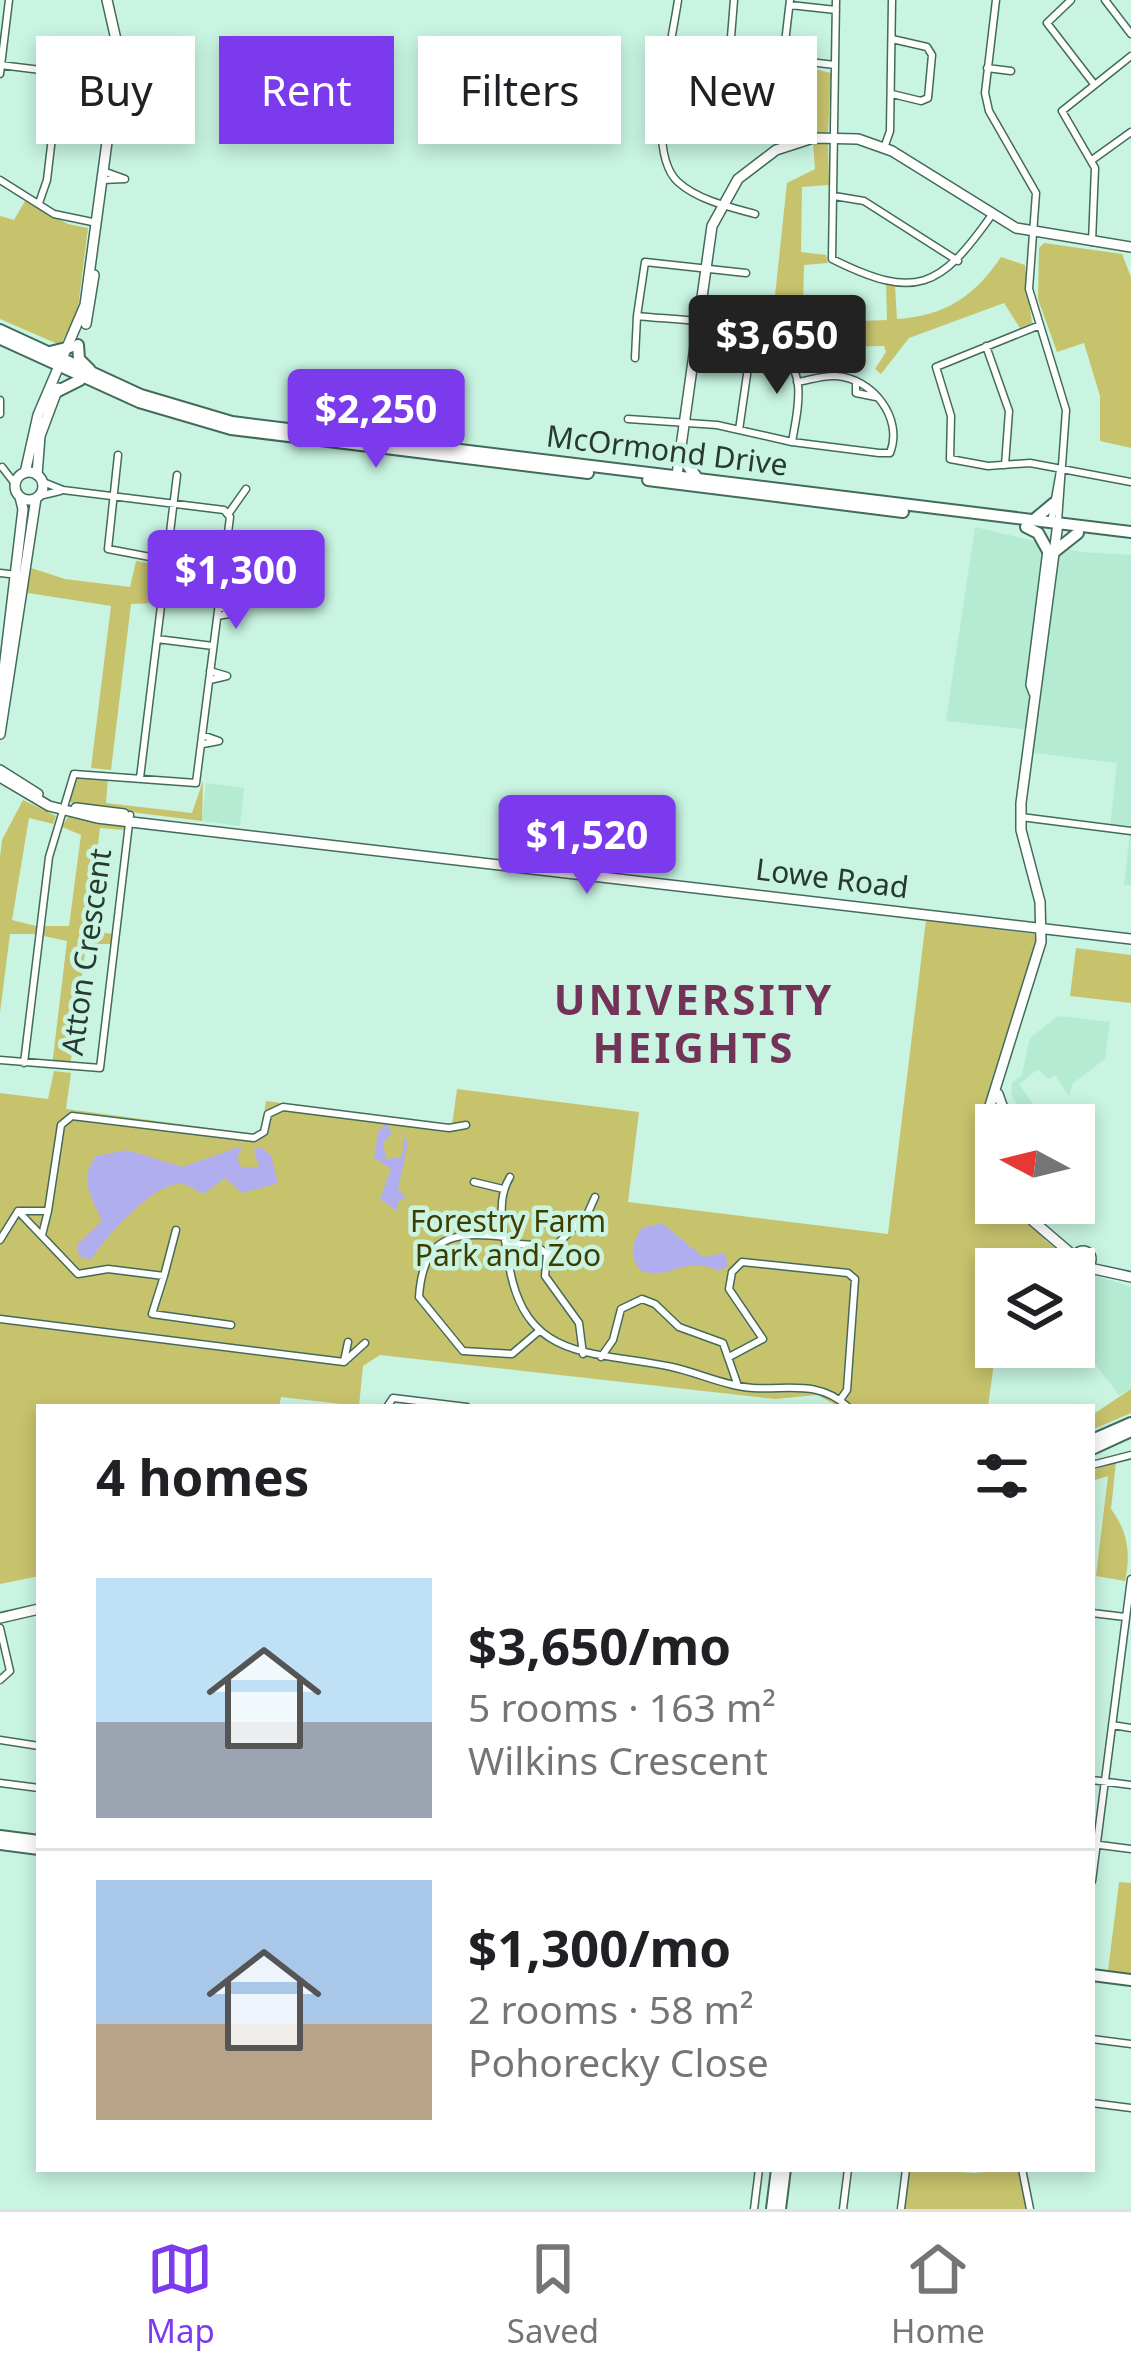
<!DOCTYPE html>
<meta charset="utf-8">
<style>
:root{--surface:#fff;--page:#f2f2f2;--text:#202124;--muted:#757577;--line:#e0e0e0;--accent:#7c3aed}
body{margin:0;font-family:"Noto Sans",sans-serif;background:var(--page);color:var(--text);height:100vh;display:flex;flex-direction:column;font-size:45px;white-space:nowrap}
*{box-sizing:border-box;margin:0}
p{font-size:39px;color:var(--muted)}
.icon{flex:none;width:66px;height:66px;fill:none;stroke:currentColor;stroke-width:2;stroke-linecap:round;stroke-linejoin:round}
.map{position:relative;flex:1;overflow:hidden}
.panel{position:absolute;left:36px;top:1404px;width:1059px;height:768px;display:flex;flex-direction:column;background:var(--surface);border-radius:0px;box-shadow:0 6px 18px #0003}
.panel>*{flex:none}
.hud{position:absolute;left:36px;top:36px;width:1059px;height:108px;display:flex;gap:24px}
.needle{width:78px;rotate:277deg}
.fabs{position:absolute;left:975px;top:1104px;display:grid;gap:24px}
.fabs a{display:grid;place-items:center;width:120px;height:120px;border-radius:0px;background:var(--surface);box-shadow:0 6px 18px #0003;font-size:60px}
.price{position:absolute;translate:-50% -102px;padding:0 27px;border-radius:12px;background:var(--accent);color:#fff;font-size:39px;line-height:78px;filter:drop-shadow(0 3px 6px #0008)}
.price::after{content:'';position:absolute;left:50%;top:72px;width:36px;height:27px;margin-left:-18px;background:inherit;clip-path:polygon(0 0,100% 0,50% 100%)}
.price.current{background:#222;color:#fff}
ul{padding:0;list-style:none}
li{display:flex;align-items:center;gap:36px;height:300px;padding:0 60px}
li+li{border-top:3px solid var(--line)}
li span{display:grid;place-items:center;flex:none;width:336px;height:240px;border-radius:0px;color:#555}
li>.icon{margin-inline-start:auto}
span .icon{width:144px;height:144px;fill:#fffc;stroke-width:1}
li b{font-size:51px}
h2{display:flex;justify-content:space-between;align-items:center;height:144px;padding:0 60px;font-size:51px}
.pill{padding:0 42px;border-radius:0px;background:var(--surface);box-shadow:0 6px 18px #0003;font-size:42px;line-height:108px}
.pill.current{background:var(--accent);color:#fff}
.menu{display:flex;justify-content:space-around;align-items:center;height:168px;border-top:3px solid var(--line);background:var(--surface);font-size:33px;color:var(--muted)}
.menu a{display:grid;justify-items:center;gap:6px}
.menu .current{color:var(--accent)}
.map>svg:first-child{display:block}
.built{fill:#b5ead3}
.green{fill:#c7c36d}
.water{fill:#b1aef0}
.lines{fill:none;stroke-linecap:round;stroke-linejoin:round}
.minor-casing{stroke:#436b5a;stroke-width:9}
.tertiary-casing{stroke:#436b5a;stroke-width:12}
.secondary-casing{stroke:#436b5a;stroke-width:14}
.minor{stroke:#fff;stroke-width:6}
.tertiary{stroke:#fff;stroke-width:9}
.secondary{stroke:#fff;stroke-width:10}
.labels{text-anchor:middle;stroke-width:9;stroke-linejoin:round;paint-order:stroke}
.street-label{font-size:30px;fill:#283931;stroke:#c8f4e1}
.park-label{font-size:30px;fill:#3f3c00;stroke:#c8f4e1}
.district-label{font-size:42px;font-weight:bold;letter-spacing:3px;fill:#723357;stroke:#c8f4e1}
</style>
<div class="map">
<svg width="1131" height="2209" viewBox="0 0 1131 2209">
<rect width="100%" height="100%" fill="#c8f4e1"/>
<path class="built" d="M 975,527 L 1081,552 L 1131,555 L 1131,885 L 1124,885 L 1130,831 L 1110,829 L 1117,763 L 1027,752 L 1029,730 L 946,721 Z
M 206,783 L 244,788 L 240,826 L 202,821 Z
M 1058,1016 L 1110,1022 L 1105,1059 L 1073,1083 L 1069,1097 L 1055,1075 L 1048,1079 L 1038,1069 L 1019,1084 L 1034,1106 L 1020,1109 L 1011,1094 L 1012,1083 L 1022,1075 L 1030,1038 Z
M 1075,1269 L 1131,1287 L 1131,1389 L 1119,1395 L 1074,1337 Z"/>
<path class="green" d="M 811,68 L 831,73 L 828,132 L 809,134 L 805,110 Z
M 828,141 L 829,185 L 802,187 L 801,252 L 826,255 L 828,263 L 804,265 L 803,309 L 835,322 L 887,320 L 886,283 L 895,286 L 897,319 C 945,316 975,296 1001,257 L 1025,265 L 1032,323 L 1020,328 L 1004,303 L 909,338 L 881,374 L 875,369 L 886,352 L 884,346 L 823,347 L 778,312 L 758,330 L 749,326 L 775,296 L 787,183 L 815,169 L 813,142 Z
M 25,201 L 68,224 L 88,228 L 77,316 L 60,345 L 0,319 L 0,216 L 14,220 Z
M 1044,243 L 1122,254 L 1131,277 L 1131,448 L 1100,441 L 1100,396 L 1084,343 L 1057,352 L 1038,299 L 1039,248 Z
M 136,561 L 160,565 L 157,603 L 131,604 L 111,770 L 91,768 L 111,606 L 22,592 L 25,566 L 65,579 L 130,587 Z
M 78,777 L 108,778 L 106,803 L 192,813 L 203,781 L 202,821 L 74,805 L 69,800 Z
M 23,800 L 56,816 L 53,824 L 29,818 L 12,920 L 36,926 L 36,934 L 10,934 L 0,1013 L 0,857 L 2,840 Z
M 68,817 L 125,824 L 124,830 L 100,828 L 88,929 L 116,935 L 115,944 L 86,944 L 70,1068 L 52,1066 L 67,941 L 39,935 L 40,926 L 69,926 L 81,835 L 62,827 Z
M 926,920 L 1034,934 L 1037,939 L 989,1104 L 996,1203 L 1017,1203 L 1046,1241 L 1073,1262 L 1069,1269 L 996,1269 L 996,1347 L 988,1407 L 840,1407 L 817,1395 L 775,1399 L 380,1355 L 363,1366 L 359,1406 L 281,1397 L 279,1407 L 39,1407 L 39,1576 L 0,1584 L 0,1093 L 48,1099 L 54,1071 L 71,1073 L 66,1109 L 261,1135 L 266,1101 L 452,1125 L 457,1089 L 639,1112 L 628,1202 L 888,1234 Z
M 1076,948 L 1131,955 L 1131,1003 L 1070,996 Z
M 1131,1389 L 1131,1413 L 1092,1430 L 1092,1415 Z
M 1116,1462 L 1111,1509 C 1128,1531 1131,1555 1125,1581 L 1096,1576 L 1108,1476 L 1092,1481 L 1092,1471 Z
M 1119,1882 L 1131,1883 L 1131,1974 L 1108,1971 Z
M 906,2169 L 975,2173 L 1022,2169 L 1030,2209 L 901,2209 Z"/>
<path class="water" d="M 386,1123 L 392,1133 L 383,1143 L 386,1159 L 402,1157 L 404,1138 L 397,1126 L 408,1143 L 398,1189 L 406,1198 L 399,1200 L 397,1211 L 380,1199 L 391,1169 L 374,1158 L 378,1132 Z
M 242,1146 L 237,1159 L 241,1167 L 259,1167 L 254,1150 L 261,1147 L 271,1156 L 278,1183 L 242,1193 L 225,1178 L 204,1194 C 195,1191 189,1183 178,1184 C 150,1186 104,1239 91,1260 L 79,1256 L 77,1245 L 102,1221 C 94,1201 77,1180 96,1156 L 127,1150 L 182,1167 Z
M 662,1223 L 703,1257 L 725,1253 L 728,1266 L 719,1271 C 684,1254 672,1281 641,1271 C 628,1256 632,1243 642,1228 Z"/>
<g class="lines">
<defs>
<path id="minor" d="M 678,0 C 672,43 644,151 678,182 C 698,200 729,207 755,214
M 836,0 L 832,259 C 916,301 940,288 991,216
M 996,0 L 985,93 L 989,111 L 1036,193 L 1029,289 L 1066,410 L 1058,521
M 1071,0 L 1047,23 L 1094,84
M 1105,0 L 1131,34
M 790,5 L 836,10
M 892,39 L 927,47 L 932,55 L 928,98 L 921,101 L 892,94
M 118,44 L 141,51 L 119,53
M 672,46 L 835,65
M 0,65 L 49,71 L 59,78 L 47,180 L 39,203
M 987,68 L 1011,71
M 0,74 L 9,0
M 780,85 L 790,0
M 725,111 L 734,0
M 111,117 L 132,115 L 112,107
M 884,148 L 890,131 L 892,0
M 1092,160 L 1131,132
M 0,180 L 54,214 L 97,223
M 102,180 L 125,179 L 103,171
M 834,196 L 864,201 L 958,261
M 1092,242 L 1095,168 L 1062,111 L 1131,56
M 1040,325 L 936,367 L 951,416 L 950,459 L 988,466 L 1030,463 L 1131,482
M 986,346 L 1009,411 L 1005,465
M 635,358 L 637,316
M 856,381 L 856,393 L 876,397
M 0,400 L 0,414
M 628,419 L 717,425 L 792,442 C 795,424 800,404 798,385 C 789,316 688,322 637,316 L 645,262 L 746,273
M 739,430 L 753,333
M 792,442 L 879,453 L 890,453 C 904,418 872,378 836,376 C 823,375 810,380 797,382
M 118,455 L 108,549 L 166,560
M 2,467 L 16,485
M 39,496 L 60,491
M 229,513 L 246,489
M 1051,522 L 1060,471
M 225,552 L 243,550 L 226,543
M 0,573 L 18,575
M 218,616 L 234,613 L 218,606
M 157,639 L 213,646
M 210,680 L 227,676 L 210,671
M 202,735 L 219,741 L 203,744
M 140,778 L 177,475
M 1021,817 L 1131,831
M 0,1060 L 100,1068 L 130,815
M 24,1063 L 49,857 L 74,774 L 196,783 L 230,517 L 224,510 L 63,490 L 43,482
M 510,1177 C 495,1201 504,1232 508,1258 C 522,1363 591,1350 672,1367 C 699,1373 725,1386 753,1388 C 789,1390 819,1380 848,1407
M 474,1182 L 503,1189
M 48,1211 L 61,1125 L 72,1116 L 254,1138 L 264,1132 L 268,1114 L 283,1107 L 449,1128 L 466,1125
M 42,1235 L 48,1211 L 18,1211 L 78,1274 L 108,1269 L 164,1276 L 152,1314 L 231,1325
M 505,1237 C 452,1231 423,1236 419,1297 L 463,1351 L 512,1354 L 539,1331
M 0,1240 L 18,1211
M 506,1243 L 535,1245 L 547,1254 L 545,1276 L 579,1323 L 583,1354
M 547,1254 L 587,1215 L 595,1197
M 164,1276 L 176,1230
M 0,1319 L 344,1362 L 365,1343
M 601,1357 L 613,1340 L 621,1309 L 642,1299 L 655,1304 L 679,1327 L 723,1343 L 738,1386
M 729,1357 L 763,1339 L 729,1289 L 732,1272 L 742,1262 L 848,1273 L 855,1279 L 847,1390 L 840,1400
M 344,1361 L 348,1342
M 387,1407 L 393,1398 L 467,1407
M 1092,1465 L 1131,1455
M 1092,1613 L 1125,1617
M 0,1628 L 10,1671 L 0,1680
M 1112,1725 L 1131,1728
M 0,1740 L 39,1746
M 1092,1780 L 1131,1785
M 0,1783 L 39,1788
M 1092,1844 L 1131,1849
M 1092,1881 L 1131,1579
M 1092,2039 L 1131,2044
M 1092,2103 L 1131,2108
M 1022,2169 L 1030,2209
M 754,2209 L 759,2169
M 843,2209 L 848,2169
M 901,2209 L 906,2169"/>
<path id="tertiary" d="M 86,324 L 94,275
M15 486a14 14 0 1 1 28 0a14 14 0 1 1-28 0Z
M 25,473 L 38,415 L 85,305 L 119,53 L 107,0
M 37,475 L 40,436 L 58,388
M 676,482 L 712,226 L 738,179 L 776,150 L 813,138 L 858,139 L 892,151 L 1016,228 L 1131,247
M 1034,693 L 1031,685 L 1048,550
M 0,703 L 23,509 L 20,497
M 0,734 L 36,498
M 0,770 L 38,794
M 0,777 L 49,806 L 97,818 L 1131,939
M 76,808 L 124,814
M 998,1094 L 1005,1114 L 999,1125
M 996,1133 L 988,1112 L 1041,942 L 1040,902 L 1021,830 L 1021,803 L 1058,523
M 1021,1203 L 1033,1221 L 1075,1257
M1075 1259a8 8 0 1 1 16 0a8 8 0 1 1-16 0Z
M 1085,1267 L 1131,1277
M 0,1618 L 39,1609"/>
<path id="secondary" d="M 0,330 L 141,395 L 232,422 L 1131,532
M 3,340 L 139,402 L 231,429 L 588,473
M 78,345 L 79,359 L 90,370
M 50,352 L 70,347
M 56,392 L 80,380
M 684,460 L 697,478
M 648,480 L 903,512
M 1036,518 L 1054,503
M 1026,527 L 1038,533 L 1048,551
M 1054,552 L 1078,533
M 1092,1440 L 1131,1423
M 1092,1449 L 1131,1431
M 0,1836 L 39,1841
M 0,1844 L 39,1849
M 1092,1975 L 1131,1980
M 772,2209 L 777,2169
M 780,2209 L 785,2169"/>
</defs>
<use href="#minor" class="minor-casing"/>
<use href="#tertiary" class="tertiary-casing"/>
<use href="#secondary" class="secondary-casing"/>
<use href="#minor" class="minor"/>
<use href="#tertiary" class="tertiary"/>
<use href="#secondary" class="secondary"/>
</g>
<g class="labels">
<g class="street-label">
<text transform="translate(667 451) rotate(7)" y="10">McOrmond Drive</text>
<text transform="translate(832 879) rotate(7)" y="10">Lowe Road</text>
<text transform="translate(87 952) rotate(-82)" y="10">Atton Crescent</text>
</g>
<g class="park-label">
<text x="508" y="1232">Forestry Farm<tspan x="508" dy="34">Park and Zoo</tspan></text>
</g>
<g class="district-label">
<text x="694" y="1015">UNIVERSITY<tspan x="694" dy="48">HEIGHTS</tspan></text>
</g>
</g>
</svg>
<div class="fabs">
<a><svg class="needle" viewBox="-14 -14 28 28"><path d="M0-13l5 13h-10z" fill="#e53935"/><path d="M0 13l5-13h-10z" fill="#757577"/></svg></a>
<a><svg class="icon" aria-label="layers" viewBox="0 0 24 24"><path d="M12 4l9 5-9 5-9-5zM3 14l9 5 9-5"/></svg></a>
</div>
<b class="price current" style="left:777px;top:397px">$3,650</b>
<b class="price" style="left:376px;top:471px">$2,250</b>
<b class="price" style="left:236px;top:632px">$1,300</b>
<b class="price" style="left:587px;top:897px">$1,520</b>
<div class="hud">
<a class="pill">Buy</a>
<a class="pill current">Rent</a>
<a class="pill">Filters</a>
<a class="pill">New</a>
</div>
<section class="panel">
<h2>4 homes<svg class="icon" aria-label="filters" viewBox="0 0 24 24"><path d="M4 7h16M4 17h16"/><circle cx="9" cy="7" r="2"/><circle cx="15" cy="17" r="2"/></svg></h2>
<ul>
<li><span style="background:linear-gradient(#bfe0f5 60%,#9aa5b1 0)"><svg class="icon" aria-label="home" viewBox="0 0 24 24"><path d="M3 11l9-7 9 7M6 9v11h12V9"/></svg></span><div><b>$3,650/mo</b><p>5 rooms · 163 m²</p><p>Wilkins Crescent</p></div></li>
<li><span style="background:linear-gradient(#a9c7e8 60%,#b9a48a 0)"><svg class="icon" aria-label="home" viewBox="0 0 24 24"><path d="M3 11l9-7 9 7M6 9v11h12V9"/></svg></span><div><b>$1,300/mo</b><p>2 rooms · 58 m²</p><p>Pohorecky Close</p></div></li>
</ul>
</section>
</div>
<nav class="menu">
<a class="current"><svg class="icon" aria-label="map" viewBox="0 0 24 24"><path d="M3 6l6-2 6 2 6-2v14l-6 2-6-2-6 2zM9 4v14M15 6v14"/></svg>Map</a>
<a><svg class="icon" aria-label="saved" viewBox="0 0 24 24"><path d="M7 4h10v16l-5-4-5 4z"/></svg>Saved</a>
<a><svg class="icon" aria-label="home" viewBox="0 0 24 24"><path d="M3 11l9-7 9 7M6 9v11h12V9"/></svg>Home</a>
</nav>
